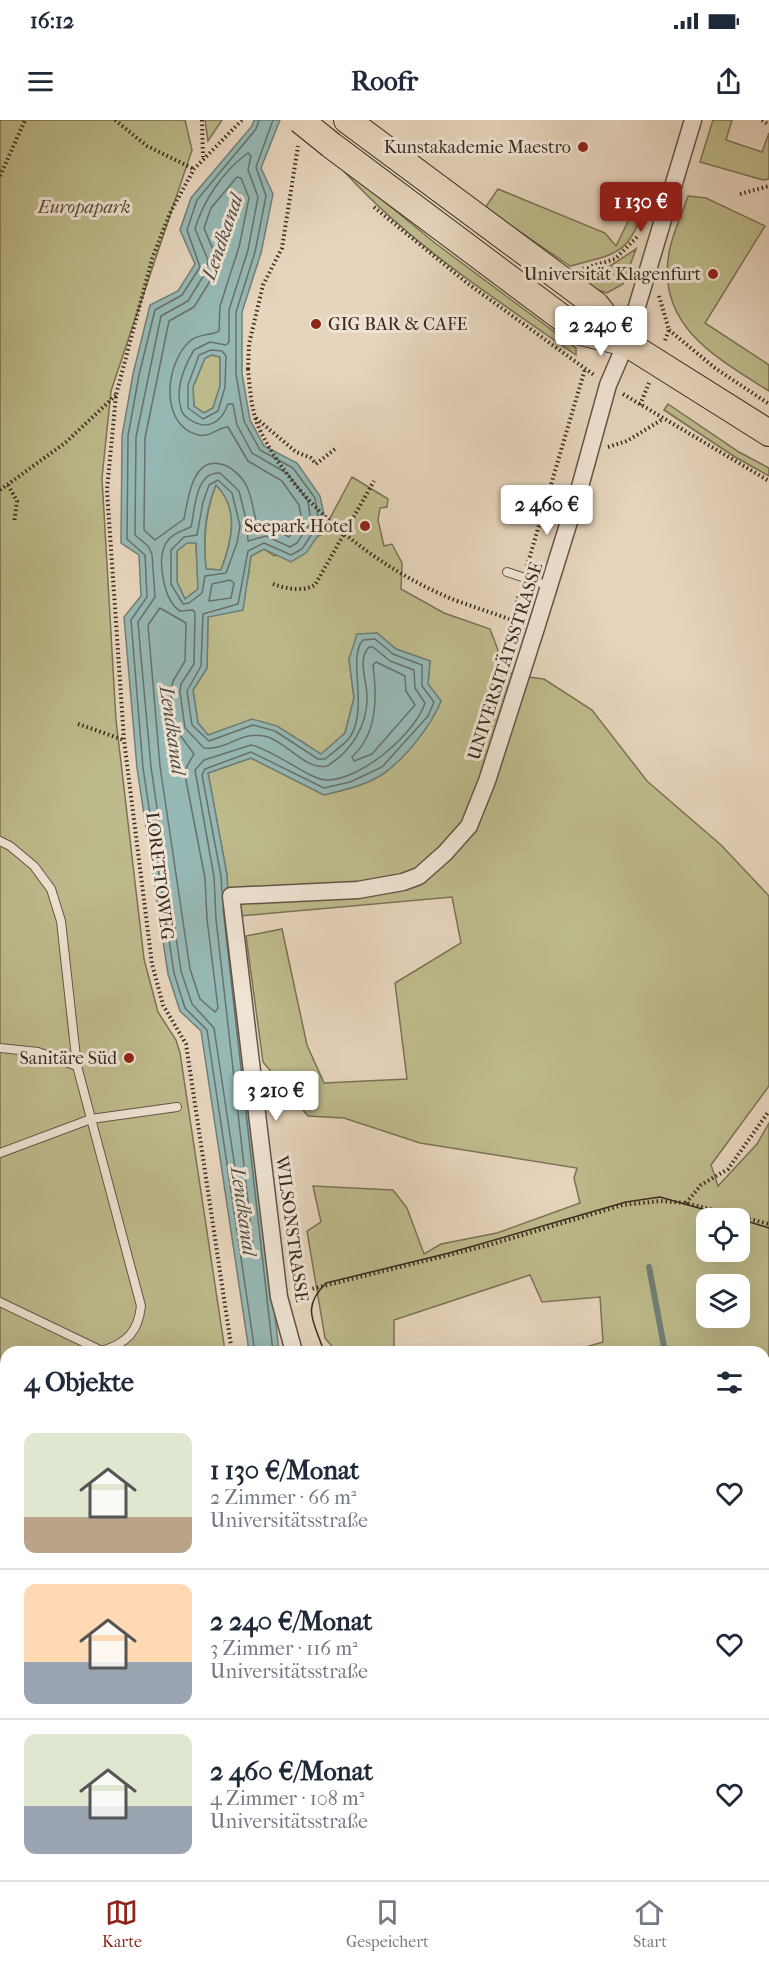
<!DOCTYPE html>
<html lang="de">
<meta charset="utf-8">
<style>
:root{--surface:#fff;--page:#f6f6f7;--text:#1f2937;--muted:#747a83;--line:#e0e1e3;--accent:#8f2418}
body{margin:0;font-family:"IM FELL French Canon",serif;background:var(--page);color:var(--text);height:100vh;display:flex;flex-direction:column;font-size:22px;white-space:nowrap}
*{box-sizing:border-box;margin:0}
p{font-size:20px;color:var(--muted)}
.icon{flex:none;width:33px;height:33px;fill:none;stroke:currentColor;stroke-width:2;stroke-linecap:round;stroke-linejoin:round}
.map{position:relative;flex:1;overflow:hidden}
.drawer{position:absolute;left:0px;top:1226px;width:770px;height:536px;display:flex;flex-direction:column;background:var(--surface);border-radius:18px 18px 0 0;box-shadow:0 6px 24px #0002}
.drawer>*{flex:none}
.tools{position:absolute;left:696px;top:1088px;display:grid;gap:12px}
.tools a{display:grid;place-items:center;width:54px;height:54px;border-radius:12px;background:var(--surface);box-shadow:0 6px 24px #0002;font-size:30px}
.price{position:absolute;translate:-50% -51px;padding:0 14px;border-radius:6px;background:#fff;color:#222;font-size:20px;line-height:39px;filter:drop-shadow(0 2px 3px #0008)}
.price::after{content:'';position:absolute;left:50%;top:36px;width:18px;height:14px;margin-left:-9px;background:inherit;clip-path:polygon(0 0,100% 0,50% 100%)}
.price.on{background:var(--accent);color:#fff}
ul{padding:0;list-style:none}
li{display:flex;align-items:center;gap:18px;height:150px;padding:0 24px}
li+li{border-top:2px solid var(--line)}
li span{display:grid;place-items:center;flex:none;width:168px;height:120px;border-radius:12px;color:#555}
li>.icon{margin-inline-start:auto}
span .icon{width:72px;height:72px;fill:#fffc;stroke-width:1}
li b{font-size:26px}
h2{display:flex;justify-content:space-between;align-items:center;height:72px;padding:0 24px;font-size:26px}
.status{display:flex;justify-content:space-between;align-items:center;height:42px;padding:0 30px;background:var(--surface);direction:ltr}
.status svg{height:16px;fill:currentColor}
header{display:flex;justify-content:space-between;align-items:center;height:78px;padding:0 24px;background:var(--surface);font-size:27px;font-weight:800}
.menu{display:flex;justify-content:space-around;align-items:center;height:84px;border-top:2px solid var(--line);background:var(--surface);font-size:16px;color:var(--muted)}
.menu a{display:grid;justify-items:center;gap:3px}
.menu .on{color:var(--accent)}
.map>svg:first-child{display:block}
.green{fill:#bdba8b;stroke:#7b7255;stroke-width:1.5;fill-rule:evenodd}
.water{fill:#96b8b4;stroke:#717f78;stroke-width:1.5;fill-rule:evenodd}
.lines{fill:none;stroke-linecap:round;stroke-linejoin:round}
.shore{stroke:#68716a;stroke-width:1.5}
.stream{stroke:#717f78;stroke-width:6}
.lane-casing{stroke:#645446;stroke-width:10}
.street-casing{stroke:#645446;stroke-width:19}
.primary-casing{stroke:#392a1f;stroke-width:28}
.path{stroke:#392a1f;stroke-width:4;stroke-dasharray:1.5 3;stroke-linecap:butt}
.lane{stroke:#efe3d3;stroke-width:8}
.street{stroke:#efe3d3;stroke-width:16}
.primary{stroke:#e6d4bc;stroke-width:26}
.tram{stroke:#392a1f;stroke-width:1.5}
.primary-bridge-casing{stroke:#392a1f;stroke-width:28;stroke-linecap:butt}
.path-bridge{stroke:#392a1f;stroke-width:4;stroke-dasharray:1.5 3;stroke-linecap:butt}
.primary-bridge{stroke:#e6d4bc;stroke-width:26}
.poi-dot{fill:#8f2418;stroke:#efe3d3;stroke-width:2}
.labels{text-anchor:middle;stroke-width:6;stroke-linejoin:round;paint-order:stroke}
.poi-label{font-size:18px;fill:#392a1f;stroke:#efe3d3;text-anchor:end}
.park-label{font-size:18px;font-style:italic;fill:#534735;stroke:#efe3d3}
.street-label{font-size:18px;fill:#392a1f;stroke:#efe3d3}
.water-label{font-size:20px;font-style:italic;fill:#504e44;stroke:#efe3d3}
</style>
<div class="status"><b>16:12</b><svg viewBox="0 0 49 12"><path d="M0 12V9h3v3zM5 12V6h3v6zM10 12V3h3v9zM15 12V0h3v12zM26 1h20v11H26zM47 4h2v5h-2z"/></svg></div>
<header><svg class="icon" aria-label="menu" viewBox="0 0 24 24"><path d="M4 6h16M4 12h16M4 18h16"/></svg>Roofr<svg class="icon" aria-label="share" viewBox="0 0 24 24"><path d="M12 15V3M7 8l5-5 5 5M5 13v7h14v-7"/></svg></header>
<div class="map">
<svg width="769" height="1760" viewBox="0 0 769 1760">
<rect width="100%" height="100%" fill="#e6d4bc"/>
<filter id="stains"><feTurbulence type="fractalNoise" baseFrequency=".00333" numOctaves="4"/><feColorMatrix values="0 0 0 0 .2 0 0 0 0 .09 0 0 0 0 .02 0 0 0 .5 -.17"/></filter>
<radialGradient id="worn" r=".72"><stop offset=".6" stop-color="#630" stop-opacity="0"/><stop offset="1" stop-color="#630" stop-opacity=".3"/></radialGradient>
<path class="green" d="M 0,0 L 185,0 L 192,30 L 111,271 L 102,358 L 116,600 L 144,839 L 158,892 L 176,920 L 180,933 L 225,1231 L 6,1232 L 6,1282 L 0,1280 Z
M 205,0 L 222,0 L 208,21 Z
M 713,0 L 732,0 L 726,20 L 762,32 L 769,13 L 769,59 L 763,60 L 700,42 Z
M 335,41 L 435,123 L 576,228 L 576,235 C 492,177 402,119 335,41 Z
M 498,69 L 605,113 L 616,126 L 640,77 L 646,83 C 628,134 621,133 570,146 L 485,88 Z
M 688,76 L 706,78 L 765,106 L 705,203 L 769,245 L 769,271 C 717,238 656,206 669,133 C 672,114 682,95 688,76 Z
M 636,129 L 623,164 L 607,173 L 590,167 L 570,154 L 601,152 Z
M 212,235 L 220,237 L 220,266 L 213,288 L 204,293 L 194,286 L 193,267 L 205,238 Z
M 668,284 L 739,332 L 769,348 L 769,356 L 735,337 L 664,290 Z
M 352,357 L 388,379 L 387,387 L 380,388 L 378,400 L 384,426 L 392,424 L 402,443 L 401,469 L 444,493 L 490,509 L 498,530 L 495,548 L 520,556 L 544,559 L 592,590 L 647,661 L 721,725 L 769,776 L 769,966 L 711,1045 L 718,1066 L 757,1024 L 769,1003 L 769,1760 L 422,1760 L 422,1755 L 764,1755 L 764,1232 L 572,1231 L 603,1222 L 600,1177 L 542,1182 L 530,1155 L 394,1200 L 394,1231 L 336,1231 L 325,1218 L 307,1111 L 321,1102 L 313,1066 L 393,1070 L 407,1088 L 424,1134 L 441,1124 L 497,1113 L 580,1083 L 574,1058 L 577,1048 L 420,1023 L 344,998 L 308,996 L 263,942 L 246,816 L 282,809 L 307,925 L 324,963 L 407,959 L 395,863 L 461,823 L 452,777 L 229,797 L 227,755 L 208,653 L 251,638 L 324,675 C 344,670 369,665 386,652 C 408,633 430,607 441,581 L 428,564 L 430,541 L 396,529 L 377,513 L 349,539 L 354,578 L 345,613 L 321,635 L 301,621 L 208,615 L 198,603 L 193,570 L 207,548 L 208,497 L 248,458 L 251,436 L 264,429 L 274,436 L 321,415 ZM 706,1098 L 740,1098 L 740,1131 L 706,1131 ZM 706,1164 L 740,1164 L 740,1197 L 706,1197 Z
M 216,365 C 240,389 232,420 221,450 L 206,449 C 203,420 205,393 216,365 Z
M 187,422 L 196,423 L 198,469 L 185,479 L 177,462 L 177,431 Z
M 0,1685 L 6,1689 L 6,1755 L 87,1755 L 94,1760 L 0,1760 Z
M 123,1755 L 298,1755 L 299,1760 L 125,1760 Z"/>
<path class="water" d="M 254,0 L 280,0 L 261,48 L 273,74 L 261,133 L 242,192 L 242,254 L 250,300 L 264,326 L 297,343 L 320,376 L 326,404 L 306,433 L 291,442 L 264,429 L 251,436 L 243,490 L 208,497 L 207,548 L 193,570 L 198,603 L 208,615 L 252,599 L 277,606 L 321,634 L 345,613 L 354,578 L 349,539 L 357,514 L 377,513 L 396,529 L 430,541 L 428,564 L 441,581 C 432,604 406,638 384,653 C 367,665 344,670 324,675 L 251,638 L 208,653 L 227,755 L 229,797 L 279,1231 L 249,1231 L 201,911 L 180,891 L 168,854 L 137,648 L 124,497 L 141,476 L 139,435 L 121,423 L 122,316 L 133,254 L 150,185 L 178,171 L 195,144 L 180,110 L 191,78 L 252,6 ZM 212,235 L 220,237 L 220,266 L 213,288 L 204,293 L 194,286 L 193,267 L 205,238 ZM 216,365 C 240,389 232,421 221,450 L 206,449 C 203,421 204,392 216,365 ZM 187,423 L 196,423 L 198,469 L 185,479 L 177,462 L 177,431 Z
M 326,1755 L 358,1755 L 358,1760 L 327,1760 Z"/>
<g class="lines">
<path class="shore" d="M 248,33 L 251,36 L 248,50 L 258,77 L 248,130 L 229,190 L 229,222 L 226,225 L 210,222 L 194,230 C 184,247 175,269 181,289 C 182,294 186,297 189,299 C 207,312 222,302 228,284 L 233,284 L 237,305 L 252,333 L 288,354 L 308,381 L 311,402 L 297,423 L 290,427 L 266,416 L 248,421 L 247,403 L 239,371 L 220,353 C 195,351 195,390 191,407 C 182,411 170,414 165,425 C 157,441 164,481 180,491 L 193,490 L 195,493 L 194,544 L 181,564 L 180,572 L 185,608 L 204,628 C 228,631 241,609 268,617 C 287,623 307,651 327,646 C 351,632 368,605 367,576 C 367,561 357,539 369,527 L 373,527 L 390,541 L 414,550 L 415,568 L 425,583 C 415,614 360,661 326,660 C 310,660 271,628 251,625 L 204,640 L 195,650 L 214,757 L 216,799 L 254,1134 L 251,1137 L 248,1135 L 214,908 L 192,884 L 181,851 L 151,647 L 140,526 L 138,502 L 155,477 L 152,434 L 148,426 L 135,415 L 136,317 L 161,196 L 188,181 L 207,150 L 208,140 L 195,109 C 203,81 223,51 248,33 Z
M 237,57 L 241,58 L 249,78 L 239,127 L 220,186 L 219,211 C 211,216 199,213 190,221 C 165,243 159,305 198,315 C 210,318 218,307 228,307 L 248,341 L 282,361 L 299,385 L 302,401 L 289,417 L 272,408 L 258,407 C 253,394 253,379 247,367 C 244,359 233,348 224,345 C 192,334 188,380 184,399 L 155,420 L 144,410 L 145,318 L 169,201 L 194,187 L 215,153 L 216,137 L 204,108 L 211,88 Z
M 211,230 L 222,231 L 226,236 L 225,267 L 218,291 L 203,299 L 188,288 L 188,265 L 199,235 Z
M 218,360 L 232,373 L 240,406 L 237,423 L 226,453 L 205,456 L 202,473 L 189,483 L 183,484 L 171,464 L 171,430 L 184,417 L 197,415 L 203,382 L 209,365 Z
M 230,460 L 234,463 L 231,478 L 209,481 L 212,464 Z
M 160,488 L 186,503 L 185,541 L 173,561 L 171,572 L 177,611 L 194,634 L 187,646 L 185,655 L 205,758 L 207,799 L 218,888 L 215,892 L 200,879 L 190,849 L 160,646 L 148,505 Z
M 376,542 L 405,556 L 406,571 L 415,585 L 372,634 L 354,641 L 352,637 C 378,613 377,577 373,545 Z
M 222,772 L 221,756 L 202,655 L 205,649 L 251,632 L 324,668 L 350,662 L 382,647 L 428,596 L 434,582 L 422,566 L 422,545 L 393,534 L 375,519 L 363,520 C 347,537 369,588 350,617 C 344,625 332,633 325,639 L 318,639 L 275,611 L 253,605 L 209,621 L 192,605 L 187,571 L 201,546 L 203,494 L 238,484 L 248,431 L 264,423 L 291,435 L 302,429 L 319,403 L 315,378 L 293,348 L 260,330 L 244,301 L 236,254 L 236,192 L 255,132 L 266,76 L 256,47 L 273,0
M 223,788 L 273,1232
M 255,1232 L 207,910 L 185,888 L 174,853 L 143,648 L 131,500 L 147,477 L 145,435 L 127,419 L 128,316 L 139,255 L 155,190 L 182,175 L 200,147 L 187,110 L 197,80 L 256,9 L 259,0"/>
<path class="stream" d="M 649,1147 L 665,1232
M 764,1418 L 769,1420"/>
<defs>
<path id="lane" d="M 507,452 L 549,466
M 0,721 L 10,726 L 34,746 L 51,769 L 61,801 L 77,946 L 141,1186 C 138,1212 127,1223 102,1231 L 0,1182
M 0,928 L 38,932 L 77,946
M 0,1033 L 91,999 L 177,987"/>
<path id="street" d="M 294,1232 L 279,1177 L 231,776 L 358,770 L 403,762 L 419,756 L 445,733 L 469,706 L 487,661 L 536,508 L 581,363 L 608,265 L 626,223 L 693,0
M 0,1290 L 6,1292
M 307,1755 L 307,1760
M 371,1755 L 372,1760"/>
<path id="primary" d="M 347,0 L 596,185 L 626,223
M 331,25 L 581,212 L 626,223 L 769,313"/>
</defs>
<use href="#lane" class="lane-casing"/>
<use href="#street" class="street-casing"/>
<use href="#primary" class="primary-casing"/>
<path class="path" d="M 115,0 L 147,26 L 194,49
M 202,0 L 203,37
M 762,0 L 769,5
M 0,56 L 25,0
M 740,74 L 769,66
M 374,87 L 467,163 L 594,255
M 583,149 L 615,139 L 639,115
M 659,176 L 669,210 L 664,223
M 669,210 L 715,248 L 769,284
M 248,249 L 249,224 L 263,165 L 282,128 L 298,26
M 623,274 L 769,361
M 640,285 L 649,263
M 256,298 L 296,332 L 311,338 L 316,344 L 335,329
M 608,327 L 627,321 L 663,299
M 8,365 L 17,381 L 14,403
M 0,370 L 65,323 L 116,275
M 527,446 L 585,249
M 273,464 C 286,469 303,472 315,465 L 374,361
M 457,481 L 521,503
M 513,521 L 509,513 L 520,470
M 78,604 L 124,620
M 686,1083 L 701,1065 L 728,1049 L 769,991
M 295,1173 L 489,1125 L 623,1085 L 661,1081 L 686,1083 L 769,1104
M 232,1232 L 186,924 L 163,885 L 152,844 L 124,620 L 107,370 L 116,275 L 152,139 L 170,93 L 194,49 L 242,0
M 0,1680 L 6,1684
M 113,1755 L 119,1760"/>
<use href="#lane" class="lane"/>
<use href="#street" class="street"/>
<use href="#primary" class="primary"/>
<path class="tram" d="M 740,1099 L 769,1108
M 324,1232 C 315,1202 300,1189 326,1163 L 449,1133 L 626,1082 L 660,1077 L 734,1098"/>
<defs>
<path id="primary-bridge" d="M 300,0 L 331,25"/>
</defs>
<use href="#primary-bridge" class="primary-bridge-casing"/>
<path class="path-bridge" d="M 248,249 C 250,269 251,290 259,308 C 295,385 379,450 457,481"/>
<use href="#primary-bridge" class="primary-bridge"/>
</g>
<g class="poi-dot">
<circle cx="583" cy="27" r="6"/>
<circle cx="713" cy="154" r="6"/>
<circle cx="316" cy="204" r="6"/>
<circle cx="365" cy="406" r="6"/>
<circle cx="129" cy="938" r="6"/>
</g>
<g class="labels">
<g class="poi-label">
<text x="571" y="33">Kunstakademie Maestro</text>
<text x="701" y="160">Universität Klagenfurt</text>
<text x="328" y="210" text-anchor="start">GIG BAR &amp; CAFE</text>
<text x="353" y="412">Seepark Hotel</text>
<text x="117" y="944">Sanitäre Süd</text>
</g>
<g class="park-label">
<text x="84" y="93">Europapark</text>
</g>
<g class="street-label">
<text transform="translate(505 541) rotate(-72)" y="6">UNIVERSITÄTSSTRASSE</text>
<text transform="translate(160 756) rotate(83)" y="6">LORETTOWEG</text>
<text transform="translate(292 1109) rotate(82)" y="6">WILSONSTRASSE</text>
</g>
<g class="water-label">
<text transform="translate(222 117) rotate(-71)" y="7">Lendkanal</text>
<text transform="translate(173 610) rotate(82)" y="7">Lendkanal</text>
<text transform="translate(244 1091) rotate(82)" y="7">Lendkanal</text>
</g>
</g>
<rect width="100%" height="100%" filter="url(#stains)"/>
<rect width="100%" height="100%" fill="url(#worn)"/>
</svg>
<div class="tools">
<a><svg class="icon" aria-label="locate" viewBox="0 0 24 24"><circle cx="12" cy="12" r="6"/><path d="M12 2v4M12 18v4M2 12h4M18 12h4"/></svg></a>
<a><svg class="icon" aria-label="layers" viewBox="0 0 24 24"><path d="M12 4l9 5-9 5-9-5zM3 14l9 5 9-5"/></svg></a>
</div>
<b class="price on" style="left:641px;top:113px">1 130 €</b>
<b class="price" style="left:601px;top:237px">2 240 €</b>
<b class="price" style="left:547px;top:416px">2 460 €</b>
<b class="price" style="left:276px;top:1002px">3 210 €</b>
<section class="drawer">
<h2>4 Objekte<svg class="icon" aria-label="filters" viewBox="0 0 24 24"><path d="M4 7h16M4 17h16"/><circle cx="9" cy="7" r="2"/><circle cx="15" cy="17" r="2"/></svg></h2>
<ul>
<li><span style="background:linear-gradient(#dfe7d0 70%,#b9a48a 0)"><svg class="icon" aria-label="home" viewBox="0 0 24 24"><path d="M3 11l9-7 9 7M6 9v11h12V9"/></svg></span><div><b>1 130 €/Monat</b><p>2 Zimmer · 66 m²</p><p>Universitätsstraße</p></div><svg class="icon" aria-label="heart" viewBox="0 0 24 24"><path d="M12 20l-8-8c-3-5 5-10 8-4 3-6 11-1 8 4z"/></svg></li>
<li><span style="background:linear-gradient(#ffd9b3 65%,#9aa5b1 0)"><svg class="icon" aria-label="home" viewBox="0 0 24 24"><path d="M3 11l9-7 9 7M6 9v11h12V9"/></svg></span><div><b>2 240 €/Monat</b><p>3 Zimmer · 116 m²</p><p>Universitätsstraße</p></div><svg class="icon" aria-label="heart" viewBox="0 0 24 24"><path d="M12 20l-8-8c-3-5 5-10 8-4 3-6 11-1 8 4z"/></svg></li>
<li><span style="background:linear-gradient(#dfe7d0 60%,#9aa5b1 0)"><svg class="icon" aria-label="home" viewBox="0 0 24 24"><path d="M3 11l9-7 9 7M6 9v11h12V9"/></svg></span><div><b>2 460 €/Monat</b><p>4 Zimmer · 108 m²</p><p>Universitätsstraße</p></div><svg class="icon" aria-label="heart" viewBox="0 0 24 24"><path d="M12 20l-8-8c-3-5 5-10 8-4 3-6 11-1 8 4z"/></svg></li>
</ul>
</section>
</div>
<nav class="menu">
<a class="on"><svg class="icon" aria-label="map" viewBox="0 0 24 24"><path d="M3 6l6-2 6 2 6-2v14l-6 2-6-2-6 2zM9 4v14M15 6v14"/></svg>Karte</a>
<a><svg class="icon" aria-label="saved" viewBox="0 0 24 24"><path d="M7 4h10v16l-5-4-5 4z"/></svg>Gespeichert</a>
<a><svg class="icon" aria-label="home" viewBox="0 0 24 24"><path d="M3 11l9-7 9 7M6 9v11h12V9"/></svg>Start</a>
</nav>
